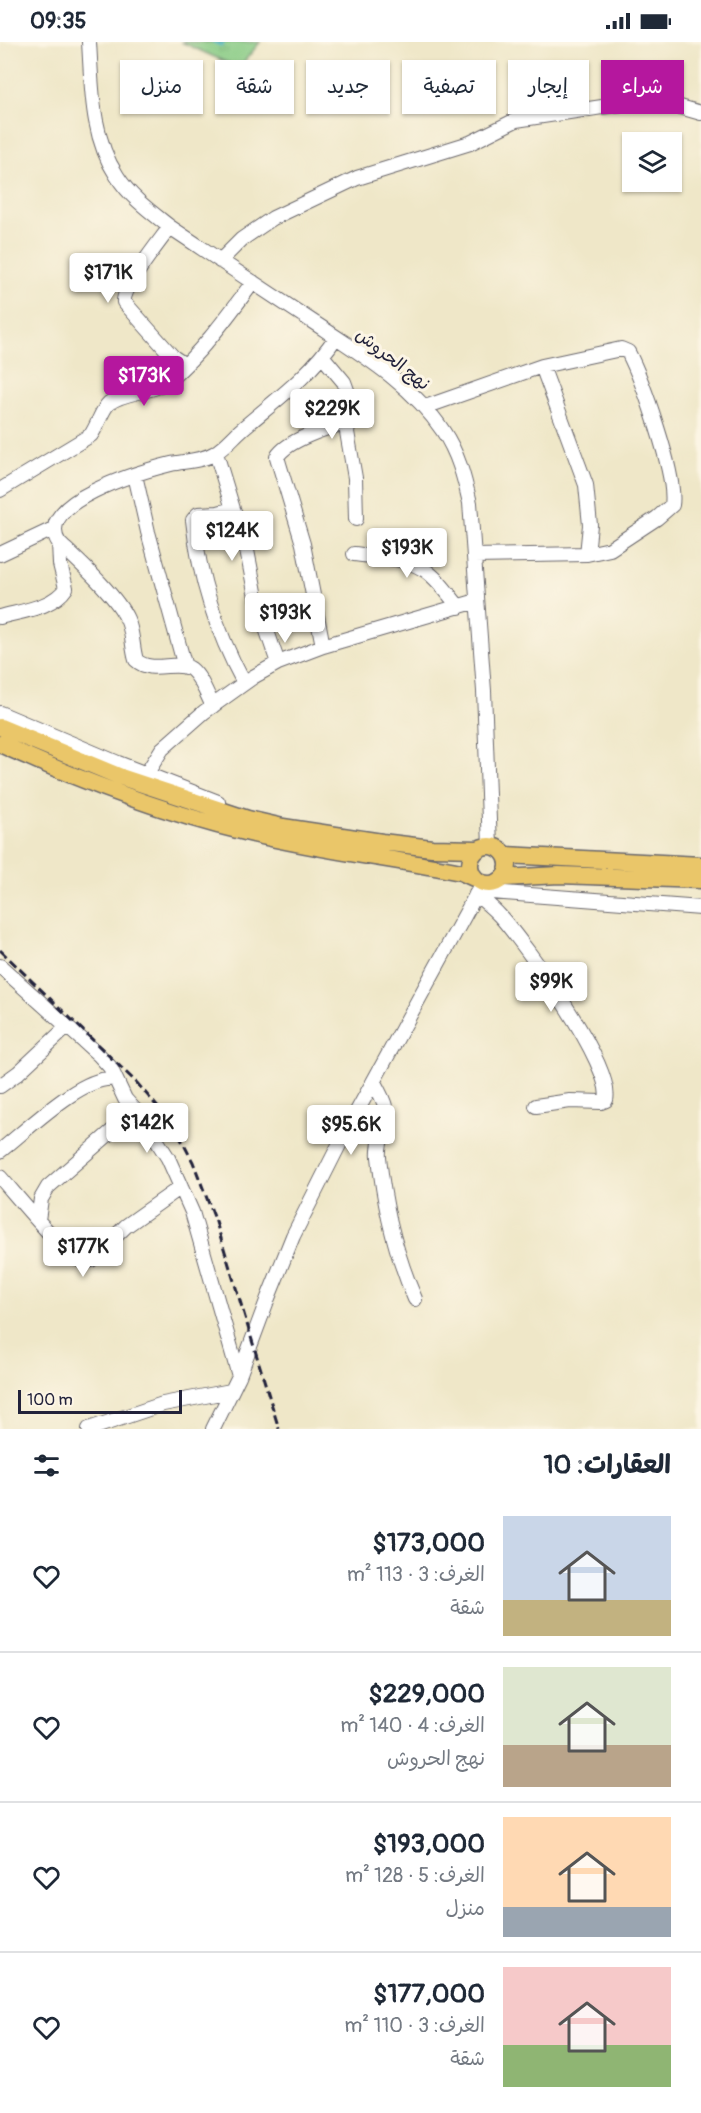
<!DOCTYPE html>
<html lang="ar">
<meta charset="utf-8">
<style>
:root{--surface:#fff;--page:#f2f2f3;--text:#1f2937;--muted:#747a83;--line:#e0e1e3;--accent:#b5179e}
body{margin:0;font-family:Pangolin,"Playpen Sans Arabic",sans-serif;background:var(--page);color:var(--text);direction:rtl;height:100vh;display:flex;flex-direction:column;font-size:22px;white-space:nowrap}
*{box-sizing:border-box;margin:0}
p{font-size:20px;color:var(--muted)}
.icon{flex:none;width:33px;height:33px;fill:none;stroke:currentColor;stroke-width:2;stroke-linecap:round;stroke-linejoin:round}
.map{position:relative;height:1387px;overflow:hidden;direction:ltr}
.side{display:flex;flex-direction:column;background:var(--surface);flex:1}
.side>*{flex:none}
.hud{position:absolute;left:18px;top:18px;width:666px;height:54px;direction:rtl;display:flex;gap:12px}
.controls{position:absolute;left:622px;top:90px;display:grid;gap:12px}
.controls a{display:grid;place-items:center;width:60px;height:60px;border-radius:0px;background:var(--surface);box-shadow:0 2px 4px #0004;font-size:30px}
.scale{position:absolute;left:18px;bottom:15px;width:164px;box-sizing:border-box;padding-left:6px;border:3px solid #22223b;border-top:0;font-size:16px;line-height:21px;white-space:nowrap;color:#22223b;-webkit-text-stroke:4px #fcf5e5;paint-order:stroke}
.price{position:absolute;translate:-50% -51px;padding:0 14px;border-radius:6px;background:#fff;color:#222;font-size:20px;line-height:39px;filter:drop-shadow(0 2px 3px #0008)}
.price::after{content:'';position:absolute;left:50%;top:36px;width:18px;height:14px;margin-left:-9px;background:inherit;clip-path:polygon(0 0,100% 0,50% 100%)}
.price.on{background:var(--accent);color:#fff}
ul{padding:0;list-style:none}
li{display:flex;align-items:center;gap:18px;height:150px;padding:0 30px}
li+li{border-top:2px solid var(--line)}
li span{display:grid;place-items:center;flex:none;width:168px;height:120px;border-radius:0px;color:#555}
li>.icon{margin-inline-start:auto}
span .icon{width:72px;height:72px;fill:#fffc;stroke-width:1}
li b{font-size:26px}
h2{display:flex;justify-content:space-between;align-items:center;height:72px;padding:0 30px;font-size:26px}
.tag{padding:0 21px;border-radius:0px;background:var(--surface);box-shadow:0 2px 4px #0004;font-size:21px;line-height:54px}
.tag.on{background:var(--accent);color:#fff}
.status{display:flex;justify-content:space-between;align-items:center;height:42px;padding:0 30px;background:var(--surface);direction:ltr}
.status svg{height:16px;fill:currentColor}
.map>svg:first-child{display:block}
.grass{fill:url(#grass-tufts);stroke:#54765f;stroke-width:1.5}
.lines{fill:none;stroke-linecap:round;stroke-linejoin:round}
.stream{stroke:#46b2c4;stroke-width:3}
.minor-casing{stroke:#6a676c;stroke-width:16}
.major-casing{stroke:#6a676c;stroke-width:19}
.minor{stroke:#fff;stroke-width:14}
.major{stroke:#eac669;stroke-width:16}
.rail{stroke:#22223b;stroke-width:3;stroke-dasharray:9 4.5;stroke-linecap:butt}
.labels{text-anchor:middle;stroke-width:6;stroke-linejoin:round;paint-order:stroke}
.street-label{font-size:18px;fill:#22223b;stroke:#fcf5e5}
</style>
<div class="status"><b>09:35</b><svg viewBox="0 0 49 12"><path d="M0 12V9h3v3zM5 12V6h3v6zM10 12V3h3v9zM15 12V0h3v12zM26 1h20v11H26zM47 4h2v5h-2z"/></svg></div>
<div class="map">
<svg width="701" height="1387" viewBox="0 0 701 1387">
<defs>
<pattern id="grass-tufts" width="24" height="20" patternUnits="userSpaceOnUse" patternTransform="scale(1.5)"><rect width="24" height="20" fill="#86ca83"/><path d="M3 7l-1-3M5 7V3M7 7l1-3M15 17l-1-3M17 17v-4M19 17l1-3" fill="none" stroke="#73ad72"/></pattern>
</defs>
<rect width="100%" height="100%" fill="#fcf5e5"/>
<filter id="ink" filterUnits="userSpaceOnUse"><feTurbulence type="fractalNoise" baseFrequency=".0167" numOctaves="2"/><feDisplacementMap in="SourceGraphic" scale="12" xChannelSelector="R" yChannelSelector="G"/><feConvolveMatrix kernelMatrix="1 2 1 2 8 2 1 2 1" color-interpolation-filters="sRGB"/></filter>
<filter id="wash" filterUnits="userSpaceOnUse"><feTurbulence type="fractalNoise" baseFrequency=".008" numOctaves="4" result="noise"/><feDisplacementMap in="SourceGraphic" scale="24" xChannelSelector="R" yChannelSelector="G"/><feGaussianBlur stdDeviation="1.35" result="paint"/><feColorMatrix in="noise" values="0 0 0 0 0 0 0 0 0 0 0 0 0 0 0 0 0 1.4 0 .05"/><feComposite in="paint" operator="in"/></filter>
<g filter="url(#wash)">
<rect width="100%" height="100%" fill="#efe7c8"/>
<path class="grass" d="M 181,0 L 260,0 L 239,26 Z"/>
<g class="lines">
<path class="stream" d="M 214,0 L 221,3 L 224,0"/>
</g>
</g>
<g filter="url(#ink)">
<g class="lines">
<defs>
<path id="minor" d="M 89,0 C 92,45 91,95 117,134 C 130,155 151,170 170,185 C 215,215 261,246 307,276 C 355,308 411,340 443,389 C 458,411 464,435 470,461 L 484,649 L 490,804
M 170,185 C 160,199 122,246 124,260 L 173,315 L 185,323
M 220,219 L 242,197 L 273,176 L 357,136 L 470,101 L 516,78 L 642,59 L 659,59 L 701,71
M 323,315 L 344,340 L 348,351 L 350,372 L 347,390 L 355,436 L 356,477
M 542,324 L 586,443 L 590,483 L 587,512
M 425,365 L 542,324 L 621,307 L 628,310 C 642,337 677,434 672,463 L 657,476 L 610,507 L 587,512 L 474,514
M 216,411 L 233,467 L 244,493 L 257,560 L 278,621
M 135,433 L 148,490 L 185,625
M 0,448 L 91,393 C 98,383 102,367 109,361 C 126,348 152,352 169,338 C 202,310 227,275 253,240
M 233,467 L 218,471 L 198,472 L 193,478 C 199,535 217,591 244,641
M 0,512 L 53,487
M 354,512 C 376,515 404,515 423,527 C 437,535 448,552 459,565
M 0,575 C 21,569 53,566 66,546 L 60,522 L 59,501
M 323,604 L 303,502 L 277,415 C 287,398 328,385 347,381
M 213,664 C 207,653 201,635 191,627 C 176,617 152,633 136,618 C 132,605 133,590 127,577 C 116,553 79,520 59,501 C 32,460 143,429 171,422 C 184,419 203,419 215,411 C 225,405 233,395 242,387 C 276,358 311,333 336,295
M 0,671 L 118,721 L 218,760
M 147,731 L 162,707 L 204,670 L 253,635 L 278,621 L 323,604 L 477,559
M 478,849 L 701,866
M 476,852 C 484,859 493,866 500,874 C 524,901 615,1025 606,1058 L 601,1060 L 570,1059 L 536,1064
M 0,924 L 99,1013 L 110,1025 L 125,1057 L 143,1077 L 168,1116 L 192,1170 L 239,1334
M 374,1040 C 378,1049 386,1060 386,1070 C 387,1085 377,1100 379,1115 C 384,1163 396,1213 415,1257
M 0,1044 L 18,1031 L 67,985
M 0,1109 C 26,1089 82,1033 114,1037
M 0,1135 C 17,1154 63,1212 84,1220 L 91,1218 L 126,1184 L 181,1145
M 38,1178 L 41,1157 L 48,1145 L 135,1069
M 89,1387 L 163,1362 L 231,1349
M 213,1387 L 239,1334 L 268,1256 L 293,1194 L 344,1093 L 478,849 L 480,840"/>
<path id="major" d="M 0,685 L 121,735 L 248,777 L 283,785 L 382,800 L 432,806 L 478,807
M 0,702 C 79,738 160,770 245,790 C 317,808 389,816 461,830 L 474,836
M470 823a19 19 0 1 1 38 0a19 19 0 1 1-38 0Z
M 505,813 L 701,823
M 503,836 L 559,833 L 701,838"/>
</defs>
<use href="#minor" class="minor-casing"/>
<use href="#major" class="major-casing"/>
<use href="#minor" class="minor"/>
<use href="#major" class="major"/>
<path class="rail" d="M 0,908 L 137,1041 L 161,1069 L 181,1097 L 193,1120 L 216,1180 L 279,1387"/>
</g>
</g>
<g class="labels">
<g class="street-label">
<text transform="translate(393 317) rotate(38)" y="6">نهج الحروش</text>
</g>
</g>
</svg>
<div class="controls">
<a><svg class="icon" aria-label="layers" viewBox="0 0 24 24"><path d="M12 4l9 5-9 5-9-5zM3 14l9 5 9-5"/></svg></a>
</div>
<div class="scale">100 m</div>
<b class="price" style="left:108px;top:262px">$171K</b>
<b class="price on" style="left:144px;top:365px">$173K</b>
<b class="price" style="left:332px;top:398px">$229K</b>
<b class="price" style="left:232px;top:520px">$124K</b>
<b class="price" style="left:407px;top:537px">$193K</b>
<b class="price" style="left:285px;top:602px">$193K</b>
<b class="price" style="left:551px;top:971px">$99K</b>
<b class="price" style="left:147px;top:1112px">$142K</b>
<b class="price" style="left:351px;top:1114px">$95.6K</b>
<b class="price" style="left:83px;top:1236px">$177K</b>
<div class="hud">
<a class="tag on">شراء</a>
<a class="tag">إيجار</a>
<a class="tag">تصفية</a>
<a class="tag">جديد</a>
<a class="tag">شقة</a>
<a class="tag">منزل</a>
</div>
</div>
<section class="side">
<h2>العقارات: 10<svg class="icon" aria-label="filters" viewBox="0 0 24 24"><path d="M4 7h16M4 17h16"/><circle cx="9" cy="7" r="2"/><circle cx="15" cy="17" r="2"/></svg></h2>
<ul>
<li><span style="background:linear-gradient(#c9d6e8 70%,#c2b280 0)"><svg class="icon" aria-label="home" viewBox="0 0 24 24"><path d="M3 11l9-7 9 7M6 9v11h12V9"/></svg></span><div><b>$173,000</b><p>الغرف: 3 · 113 m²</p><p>شقة</p></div><svg class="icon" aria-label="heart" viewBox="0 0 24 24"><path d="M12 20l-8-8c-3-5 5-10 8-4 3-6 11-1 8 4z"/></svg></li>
<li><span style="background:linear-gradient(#dfe7d0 65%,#b9a48a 0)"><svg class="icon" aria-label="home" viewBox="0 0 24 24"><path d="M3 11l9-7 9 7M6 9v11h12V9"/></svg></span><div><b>$229,000</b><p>الغرف: 4 · 140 m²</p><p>نهج الحروش</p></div><svg class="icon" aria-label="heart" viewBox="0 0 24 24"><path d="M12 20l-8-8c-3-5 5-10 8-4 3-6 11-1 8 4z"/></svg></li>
<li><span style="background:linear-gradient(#ffd9b3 75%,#9aa5b1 0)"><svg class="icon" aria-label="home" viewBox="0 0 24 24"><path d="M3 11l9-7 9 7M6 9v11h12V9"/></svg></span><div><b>$193,000</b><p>الغرف: 5 · 128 m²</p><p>منزل</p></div><svg class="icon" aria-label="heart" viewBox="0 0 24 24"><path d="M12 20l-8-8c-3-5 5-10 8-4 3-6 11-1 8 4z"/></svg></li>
<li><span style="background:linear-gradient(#f6c9c9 65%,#8fb573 0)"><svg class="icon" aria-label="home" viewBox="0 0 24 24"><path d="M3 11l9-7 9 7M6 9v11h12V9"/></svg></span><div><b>$177,000</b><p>الغرف: 3 · 110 m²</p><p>شقة</p></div><svg class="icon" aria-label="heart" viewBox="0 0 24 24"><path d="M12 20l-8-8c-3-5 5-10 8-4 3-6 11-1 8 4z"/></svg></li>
</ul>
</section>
